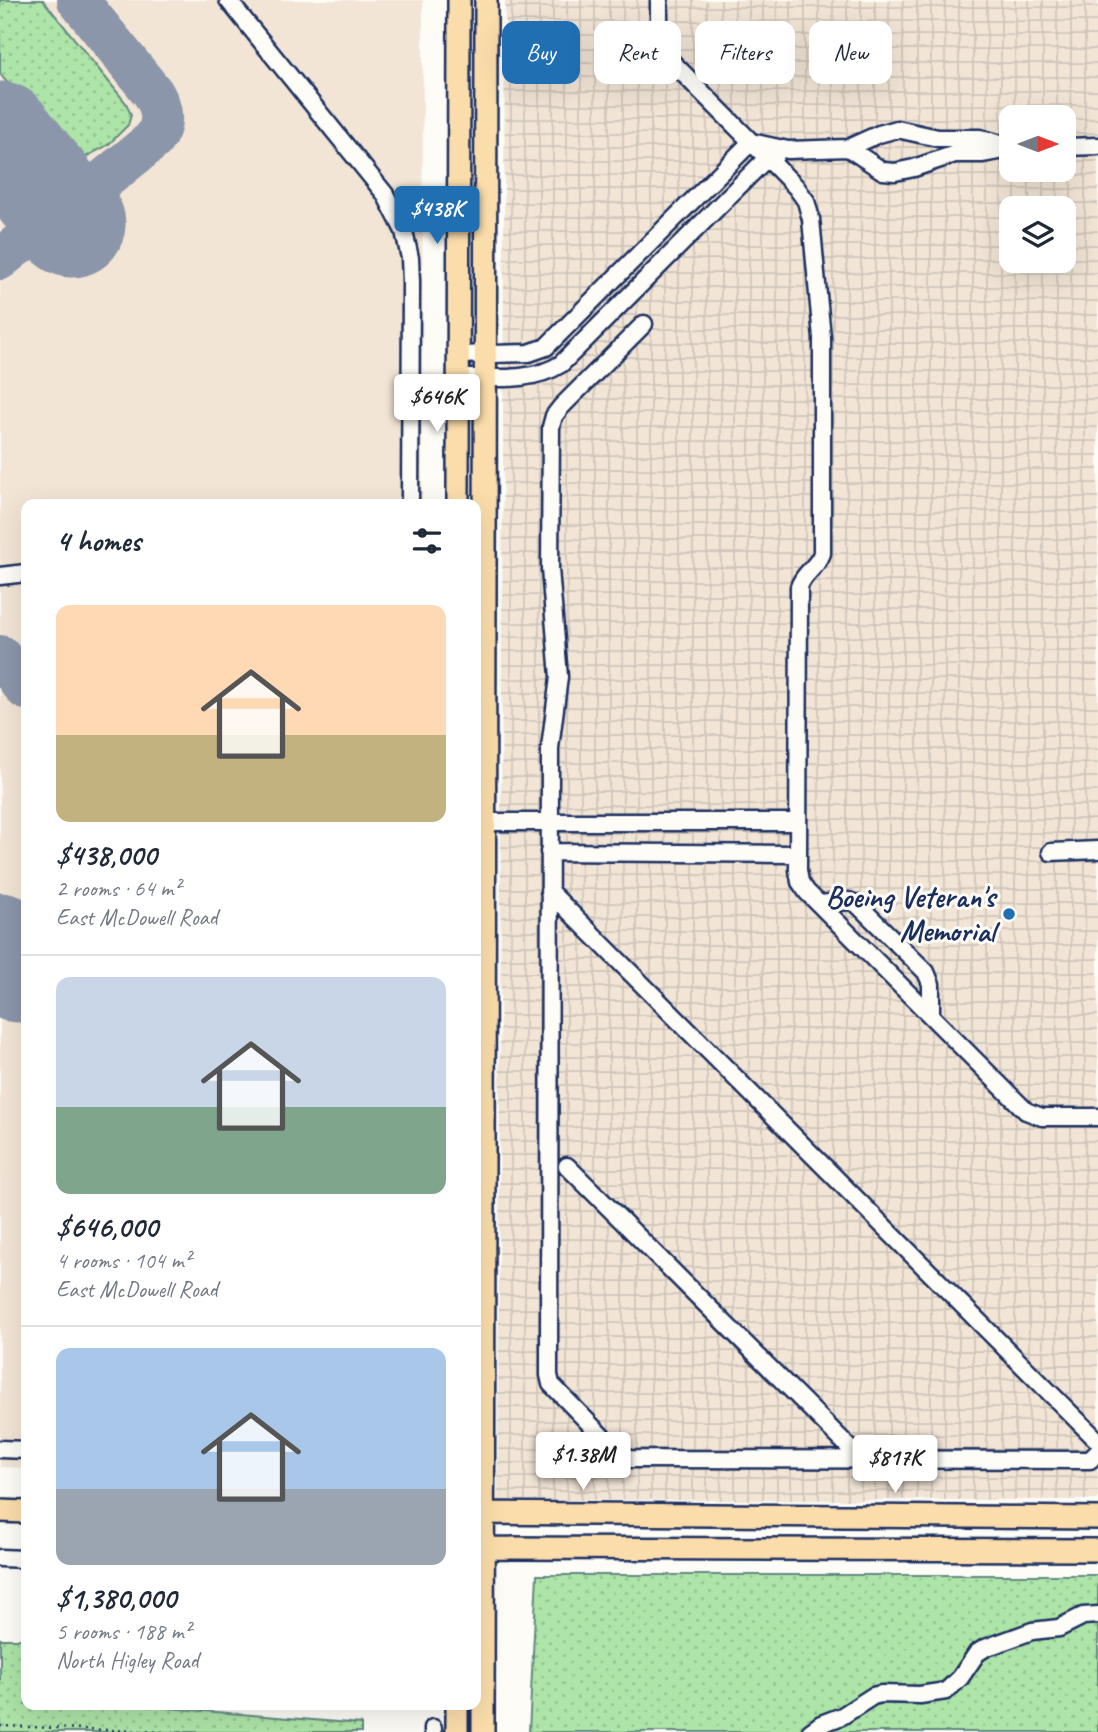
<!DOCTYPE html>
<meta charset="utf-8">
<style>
:root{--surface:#fff;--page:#f2f2f3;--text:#1f2937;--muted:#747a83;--line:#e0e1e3;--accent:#1f6fb2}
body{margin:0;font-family:Caveat,sans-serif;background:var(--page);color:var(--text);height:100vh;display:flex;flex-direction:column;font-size:26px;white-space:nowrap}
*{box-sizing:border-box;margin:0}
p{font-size:23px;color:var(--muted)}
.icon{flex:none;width:38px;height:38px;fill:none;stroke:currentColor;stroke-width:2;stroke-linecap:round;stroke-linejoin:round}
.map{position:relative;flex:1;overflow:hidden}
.drawer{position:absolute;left:21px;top:499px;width:460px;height:1211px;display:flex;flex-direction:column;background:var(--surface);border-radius:14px;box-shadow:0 7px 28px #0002}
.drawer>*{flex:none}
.hud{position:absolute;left:502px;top:21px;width:490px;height:63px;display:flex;gap:14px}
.needle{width:46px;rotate:90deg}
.tools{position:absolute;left:999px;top:105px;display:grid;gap:14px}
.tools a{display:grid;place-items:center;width:77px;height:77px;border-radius:14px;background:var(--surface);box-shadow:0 7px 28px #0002;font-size:35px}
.price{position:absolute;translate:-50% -60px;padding:0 16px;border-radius:7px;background:#fff;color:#222;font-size:23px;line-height:46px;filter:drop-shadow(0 2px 4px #0008)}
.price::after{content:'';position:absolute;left:50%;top:42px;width:21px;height:16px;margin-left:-10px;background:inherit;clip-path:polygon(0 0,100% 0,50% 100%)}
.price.active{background:var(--accent);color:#fff}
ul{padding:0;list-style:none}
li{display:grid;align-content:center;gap:14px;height:371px;padding:0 35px}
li+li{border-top:2px solid var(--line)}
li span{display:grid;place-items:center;height:217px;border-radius:14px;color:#555}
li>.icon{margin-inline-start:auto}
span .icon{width:126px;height:126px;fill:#fffc;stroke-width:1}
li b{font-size:30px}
h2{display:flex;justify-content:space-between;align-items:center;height:84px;padding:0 35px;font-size:30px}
.chip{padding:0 24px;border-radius:14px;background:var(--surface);box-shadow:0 7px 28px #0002;font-size:24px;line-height:63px}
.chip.active{background:var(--accent);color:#fff}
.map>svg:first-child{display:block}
.built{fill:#f2e5d6}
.industrial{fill:url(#industrial-grid);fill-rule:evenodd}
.grass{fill:url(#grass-dots);stroke:#648a82;stroke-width:2}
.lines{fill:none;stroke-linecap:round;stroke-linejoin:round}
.taxiway{stroke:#8c96aa;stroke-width:42}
.runway{stroke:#8c96aa;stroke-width:107}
.minor-casing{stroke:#1b2f5e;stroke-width:21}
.major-casing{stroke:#1b2f5e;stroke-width:26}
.path{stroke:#1b2f5e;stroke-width:2.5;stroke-dasharray:2 5;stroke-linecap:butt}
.minor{stroke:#fdfcf7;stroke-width:16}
.major{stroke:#fbddab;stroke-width:21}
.poi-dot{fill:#1f6fb2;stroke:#fdfcf7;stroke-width:2.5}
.labels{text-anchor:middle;stroke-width:6;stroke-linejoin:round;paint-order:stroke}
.poi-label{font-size:30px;font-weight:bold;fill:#1b2f5e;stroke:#fdfcf7;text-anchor:end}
</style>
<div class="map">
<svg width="1098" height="1732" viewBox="0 0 1098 1732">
<defs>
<pattern id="industrial-grid" width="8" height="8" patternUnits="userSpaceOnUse" patternTransform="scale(1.75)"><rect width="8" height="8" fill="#f2e5d6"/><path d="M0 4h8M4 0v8" fill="none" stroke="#cfc5ba"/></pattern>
<pattern id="grass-dots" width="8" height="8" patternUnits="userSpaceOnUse" patternTransform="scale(1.75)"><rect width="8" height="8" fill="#ade4a7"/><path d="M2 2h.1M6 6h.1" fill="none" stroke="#94c492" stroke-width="1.8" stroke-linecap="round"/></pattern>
</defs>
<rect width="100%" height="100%" fill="#fdfcf7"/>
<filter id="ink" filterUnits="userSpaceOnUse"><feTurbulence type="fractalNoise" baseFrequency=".0143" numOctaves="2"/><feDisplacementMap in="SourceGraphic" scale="14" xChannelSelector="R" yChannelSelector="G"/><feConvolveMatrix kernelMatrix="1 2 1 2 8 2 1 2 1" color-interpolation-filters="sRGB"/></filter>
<g filter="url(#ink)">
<path class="built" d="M 0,0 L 423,0 L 422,504 L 26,504 L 26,1468 L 0,1467 Z"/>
<path class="industrial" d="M 505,0 L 1098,0 L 1098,1500 L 498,1500 ZM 1012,117 L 1064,117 L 1064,170 L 1012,170 ZM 1012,208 L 1064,208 L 1064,261 L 1012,261 Z"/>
<path class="grass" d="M 0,0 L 43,0 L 126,103 L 131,115 L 128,125 L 108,145 L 84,158 L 67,156 L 0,74 Z
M 537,1575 L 1098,1575 L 1098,1732 L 529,1732 Z
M 0,1639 L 26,1639 L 26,1704 L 132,1705 L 361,1724 L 361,1732 L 0,1732 Z"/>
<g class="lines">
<path class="taxiway" d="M 63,213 L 153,140 C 165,125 163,109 153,93 L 78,0
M 0,259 L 61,210
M 0,656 L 26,689
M 0,981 L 26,962"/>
<path class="runway" d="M 0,135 L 72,224
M 0,946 L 18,969"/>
<defs>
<path id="minor" d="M 228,0 L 385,194 L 404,231 L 410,258 L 411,282 L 410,504
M 659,0 L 659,44 L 662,52 L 796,187 L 806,201 L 811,219 L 822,338 L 822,553 C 818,567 803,573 799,587 L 798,870 L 800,882 L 807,892 L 1026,1111 L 1042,1117 L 1098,1117
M 1064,147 L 1098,146
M 848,148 L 883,171 L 895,172 L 914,168 L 955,154 L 983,154 L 1010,149
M 644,324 L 561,407 L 554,416 L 551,427 L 550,569 L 559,677 L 550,748 L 549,1375 L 551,1384 L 618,1453 L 629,1459 L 1090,1460 L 1098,1452
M 458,355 L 529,353 L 546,347 L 751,142 L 788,150 L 848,148 L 879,134 L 897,129 L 938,138 L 980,138 L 1012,147
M 458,378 C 492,377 531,383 561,364 L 767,158 L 776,155
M 0,576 L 26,573
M 476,822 L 798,822
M 549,852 L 798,854
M 1051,852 L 1098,850
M 549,891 L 1098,1441
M 820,904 L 849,901 L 857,904 L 926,972 L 931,984 L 931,1016
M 567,1166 L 862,1460
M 0,1449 L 26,1450
M 0,1558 L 26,1559
M 433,1728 L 433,1732
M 810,1732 L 821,1724 L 842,1716 L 873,1696 L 881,1694 L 920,1695 L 946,1691 L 960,1678 L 977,1653 L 985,1648 L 1032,1631 L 1059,1628 L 1083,1616 L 1098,1615"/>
<path id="major" d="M 458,504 L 459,0
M 0,1511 L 26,1512
M 476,1513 L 1098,1518
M 476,1548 L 1098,1550
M 457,1704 L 457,1732
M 483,1732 L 486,0"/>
</defs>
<use href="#minor" class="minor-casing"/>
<use href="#major" class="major-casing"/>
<path class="path" d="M 0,1726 L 165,1732"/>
<use href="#minor" class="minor"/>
<use href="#major" class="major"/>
</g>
</g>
<circle class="poi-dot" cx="1009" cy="914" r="7"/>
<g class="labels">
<g class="poi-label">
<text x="995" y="907">Boeing Veteran's<tspan x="995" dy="34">Memorial</tspan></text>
</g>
</g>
</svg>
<div class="tools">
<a><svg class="needle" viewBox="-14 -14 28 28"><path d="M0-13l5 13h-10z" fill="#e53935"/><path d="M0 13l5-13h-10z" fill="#747a83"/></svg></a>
<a><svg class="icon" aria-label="layers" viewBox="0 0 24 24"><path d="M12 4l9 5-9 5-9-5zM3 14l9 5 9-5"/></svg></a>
</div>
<b class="price active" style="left:437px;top:246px">$438K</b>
<b class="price" style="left:437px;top:434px">$646K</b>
<b class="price" style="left:583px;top:1492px">$1.38M</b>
<b class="price" style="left:895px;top:1495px">$817K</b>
<div class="hud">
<a class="chip active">Buy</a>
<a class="chip">Rent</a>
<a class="chip">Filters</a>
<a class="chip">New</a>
</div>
<section class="drawer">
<h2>4 homes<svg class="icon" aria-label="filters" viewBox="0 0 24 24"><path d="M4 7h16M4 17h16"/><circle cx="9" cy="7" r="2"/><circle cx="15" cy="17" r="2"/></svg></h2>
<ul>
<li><span style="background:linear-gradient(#ffd9b3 60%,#c2b280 0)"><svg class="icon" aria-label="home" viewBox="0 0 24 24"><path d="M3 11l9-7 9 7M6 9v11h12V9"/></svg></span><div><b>$438,000</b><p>2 rooms · 64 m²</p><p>East McDowell Road</p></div></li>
<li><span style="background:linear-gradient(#c9d6e8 60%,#7fa58c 0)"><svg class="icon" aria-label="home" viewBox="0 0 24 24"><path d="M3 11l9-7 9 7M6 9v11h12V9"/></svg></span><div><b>$646,000</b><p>4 rooms · 104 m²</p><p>East McDowell Road</p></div></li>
<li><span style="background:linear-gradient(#a9c7e8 65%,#9aa5b1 0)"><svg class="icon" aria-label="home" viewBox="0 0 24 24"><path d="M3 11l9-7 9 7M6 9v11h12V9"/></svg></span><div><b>$1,380,000</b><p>5 rooms · 188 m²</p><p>North Higley Road</p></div></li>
</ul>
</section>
</div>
